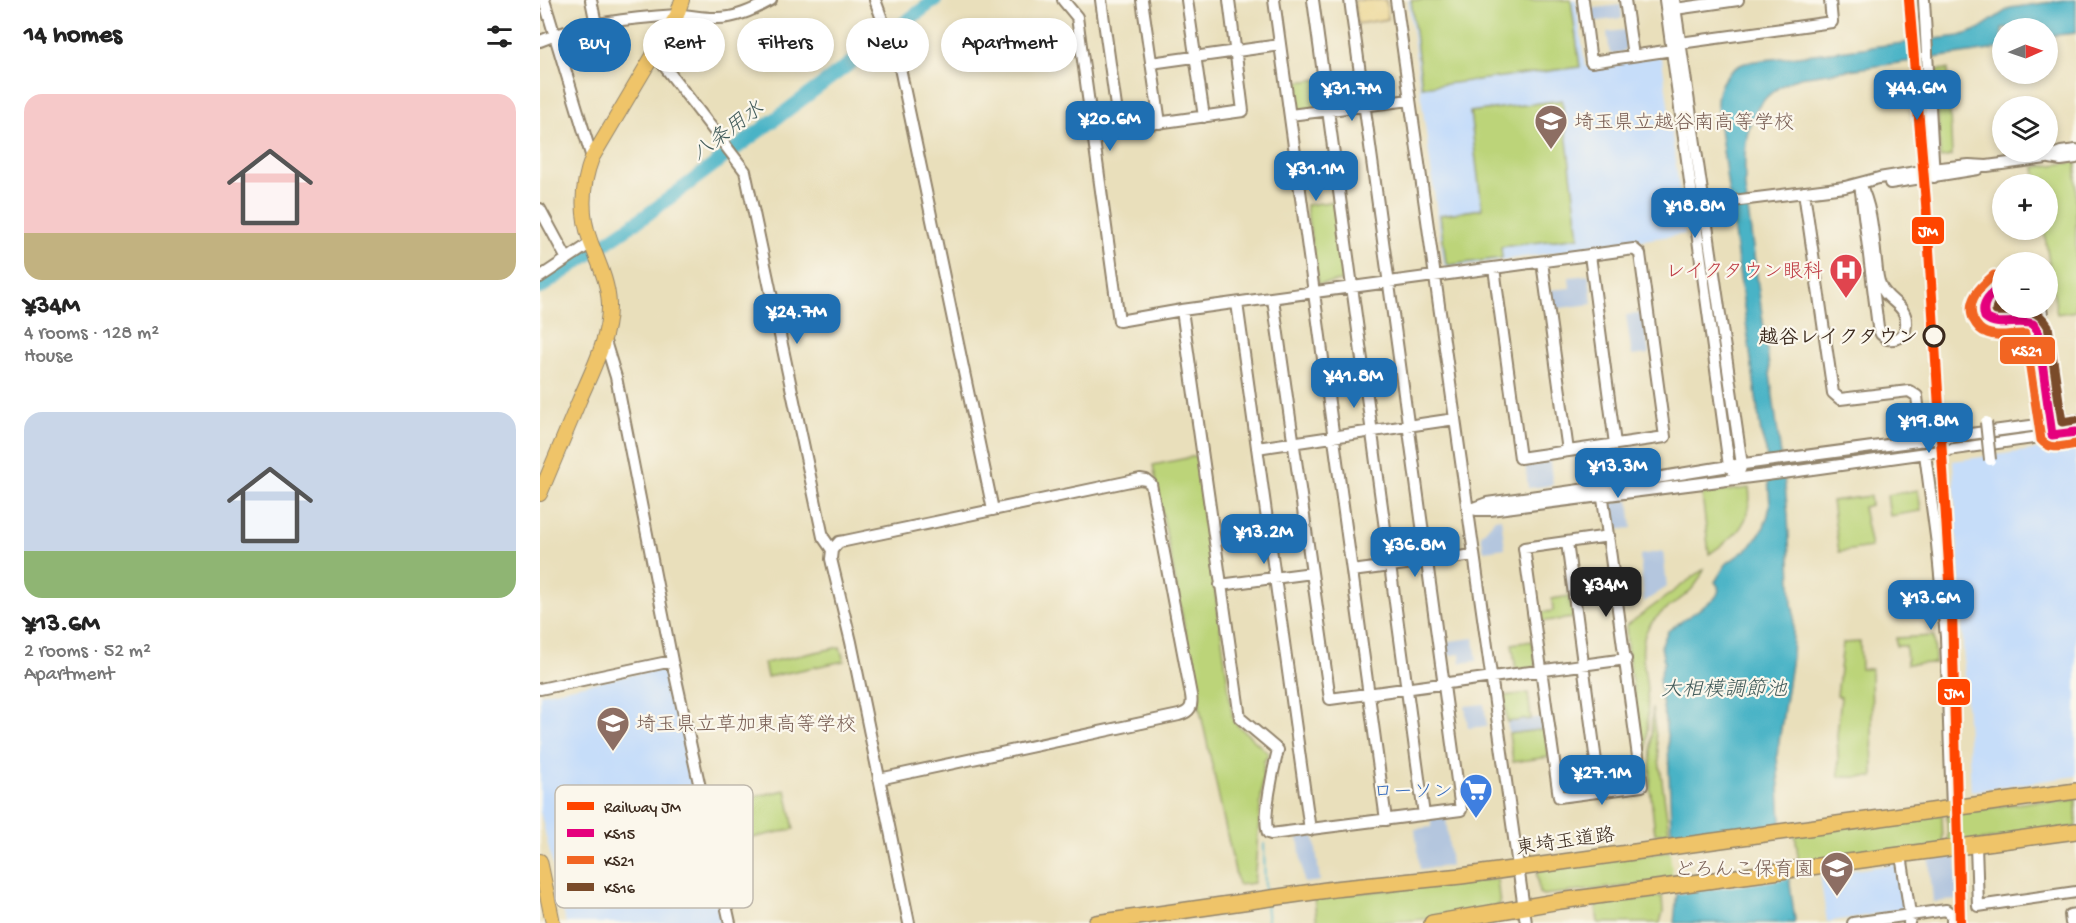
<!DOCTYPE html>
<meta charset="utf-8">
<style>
:root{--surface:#fff;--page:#f2f2f2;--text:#222;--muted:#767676;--accent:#1f6fb2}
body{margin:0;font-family:"Gochi Hand","Klee One",sans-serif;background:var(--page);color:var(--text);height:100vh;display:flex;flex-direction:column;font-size:22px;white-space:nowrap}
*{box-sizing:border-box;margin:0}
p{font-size:20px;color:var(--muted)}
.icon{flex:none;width:33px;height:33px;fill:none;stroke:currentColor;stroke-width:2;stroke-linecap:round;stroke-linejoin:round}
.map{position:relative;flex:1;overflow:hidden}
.drawer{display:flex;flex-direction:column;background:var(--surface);width:540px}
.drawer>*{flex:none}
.top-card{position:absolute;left:18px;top:18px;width:570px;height:54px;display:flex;gap:12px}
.needle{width:39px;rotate:88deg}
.tools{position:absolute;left:1452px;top:18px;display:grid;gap:12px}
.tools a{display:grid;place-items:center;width:66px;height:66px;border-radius:50%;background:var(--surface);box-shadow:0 3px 9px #0003;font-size:30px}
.price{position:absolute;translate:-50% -51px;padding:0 14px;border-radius:12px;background:var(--accent);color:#fff;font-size:20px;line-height:39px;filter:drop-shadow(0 2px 3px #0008)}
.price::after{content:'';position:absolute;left:50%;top:36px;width:18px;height:14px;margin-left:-9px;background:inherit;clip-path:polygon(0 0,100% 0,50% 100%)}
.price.selected{background:#222;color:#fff}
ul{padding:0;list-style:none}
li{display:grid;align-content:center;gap:12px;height:318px;padding:0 24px}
li span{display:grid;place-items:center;height:186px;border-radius:18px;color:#555}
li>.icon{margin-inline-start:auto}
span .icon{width:108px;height:108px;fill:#fffc;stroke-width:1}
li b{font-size:26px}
h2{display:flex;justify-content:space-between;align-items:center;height:72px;padding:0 24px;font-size:26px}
.pill{padding:0 21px;border-radius:27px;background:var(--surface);box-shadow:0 3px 9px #0003;font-size:21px;line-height:54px}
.pill.selected{background:var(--accent);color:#fff}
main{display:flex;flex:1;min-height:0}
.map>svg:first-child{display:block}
.built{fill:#c6ddf9}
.industrial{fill:#b4c6de}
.green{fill:#bcd479;stroke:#7c7f4c;stroke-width:1.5}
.sand{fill:#eeda9e;stroke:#94825e;stroke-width:1.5}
.water{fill:#48b3c6;stroke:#426e72;stroke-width:1.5}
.pier{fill:#e9dfbb}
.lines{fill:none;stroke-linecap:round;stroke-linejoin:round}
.stream{stroke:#48b3c6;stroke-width:2}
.river{stroke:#48b3c6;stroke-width:14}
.minor-casing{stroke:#92846c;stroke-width:14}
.major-casing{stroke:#92846c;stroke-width:16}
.highway-casing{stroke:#92846c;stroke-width:18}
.minor{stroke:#fff;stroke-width:10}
.major{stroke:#efc469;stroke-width:14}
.highway{stroke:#efc469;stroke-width:15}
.minor-bridge-casing{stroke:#92846c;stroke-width:14;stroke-linecap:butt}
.minor-bridge{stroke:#fff;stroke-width:10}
.bus-1-casing{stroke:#fbf7ec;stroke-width:14}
.bus-2-casing{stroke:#fbf7ec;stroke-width:14}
.bus-3-casing{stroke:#fbf7ec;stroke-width:14}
.bus-1{stroke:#e5007d;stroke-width:9}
.bus-2{stroke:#f26522;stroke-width:9}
.bus-3{stroke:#7a4b2a;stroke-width:9}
.rail-1-casing{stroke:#fbf7ec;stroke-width:15}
.rail-1{stroke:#ff4500;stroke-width:10}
.stop-dot{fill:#fbf7ec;stroke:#3b2a1e;stroke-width:3}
.labels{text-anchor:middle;stroke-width:4.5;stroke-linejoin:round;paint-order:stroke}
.education-label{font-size:20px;fill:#785e54;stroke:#fbf7ec;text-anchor:start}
.health-label{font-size:20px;fill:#be3a42;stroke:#fbf7ec;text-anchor:end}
.stop-label{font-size:20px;font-weight:bold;fill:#3b2a1e;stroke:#fbf7ec;text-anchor:end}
.shop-label{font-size:20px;fill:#366cbe;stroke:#fbf7ec;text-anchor:end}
.street-label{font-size:20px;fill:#3b2a1e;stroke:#fbf7ec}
.water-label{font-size:21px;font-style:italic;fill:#405a59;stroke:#fbf7ec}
.key{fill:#fbf7ec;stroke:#c1baae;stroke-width:1.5}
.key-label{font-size:16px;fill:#3b2a1e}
.line-badge{stroke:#fbf7ec;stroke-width:2}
.badge-label{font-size:16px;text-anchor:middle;font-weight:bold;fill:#fff}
</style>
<main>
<section class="drawer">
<h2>14 homes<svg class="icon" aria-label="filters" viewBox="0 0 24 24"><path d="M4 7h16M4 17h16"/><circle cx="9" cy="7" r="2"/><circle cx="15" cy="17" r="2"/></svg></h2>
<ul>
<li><span style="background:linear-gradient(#f6c9c9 75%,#c2b280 0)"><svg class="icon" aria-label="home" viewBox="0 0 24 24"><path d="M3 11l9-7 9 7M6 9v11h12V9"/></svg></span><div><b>¥34M</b><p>4 rooms · 128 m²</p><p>House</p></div></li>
<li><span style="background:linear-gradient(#c9d6e8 75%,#8fb573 0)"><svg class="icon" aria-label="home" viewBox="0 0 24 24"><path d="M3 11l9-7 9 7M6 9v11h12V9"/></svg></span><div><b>¥13.6M</b><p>2 rooms · 52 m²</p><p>Apartment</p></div></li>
</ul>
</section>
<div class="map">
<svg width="1536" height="923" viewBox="0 0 1536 923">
<rect width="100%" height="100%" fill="#fbf7ec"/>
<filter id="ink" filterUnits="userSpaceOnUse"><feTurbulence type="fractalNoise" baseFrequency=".0167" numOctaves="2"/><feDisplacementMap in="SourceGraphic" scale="12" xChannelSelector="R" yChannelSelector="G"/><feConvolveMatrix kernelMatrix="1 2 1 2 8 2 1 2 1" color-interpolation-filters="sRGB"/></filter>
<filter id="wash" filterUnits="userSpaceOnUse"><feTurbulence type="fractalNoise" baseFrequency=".008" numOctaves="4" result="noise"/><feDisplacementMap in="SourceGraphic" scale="24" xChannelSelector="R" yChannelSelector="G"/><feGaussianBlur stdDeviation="1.35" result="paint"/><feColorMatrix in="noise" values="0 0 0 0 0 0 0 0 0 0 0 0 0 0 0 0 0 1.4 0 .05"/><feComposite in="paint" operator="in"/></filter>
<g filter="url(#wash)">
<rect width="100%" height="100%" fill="#e9dfbb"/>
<path class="built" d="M 868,0 L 1036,0 L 1045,66 L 1119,56 L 1122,59 L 1145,234 L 908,268 L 904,265 Z
M 1536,444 L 1536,776 L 1431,791 L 1413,461 Z
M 129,667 L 183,923 L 26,923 L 0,811 L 0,694 Z
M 1357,864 L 1363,906 L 1361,910 L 1287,922 L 1280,875 Z"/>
<path class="industrial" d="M 1081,5 L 1082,18 L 1050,22 L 1048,9 Z
M 1086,30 L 1087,46 L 1083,52 L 1070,54 L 1067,32 Z
M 1049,275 L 1052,304 L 1012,309 L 1010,290 L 1030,288 L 1029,277 Z
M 1103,313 L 1109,354 L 1092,356 L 1086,315 Z
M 1098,446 L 1101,472 L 1083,476 L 1079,449 Z
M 1009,457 L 1013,485 L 988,488 L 985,461 Z
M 1089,500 L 1092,528 L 1072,530 L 1069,506 L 1072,502 Z
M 961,518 L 965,548 L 944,551 L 941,535 L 955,519 Z
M 1123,551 L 1127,587 L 1104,602 L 1100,555 Z
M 934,638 L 937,661 L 921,663 L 920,654 L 904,656 L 903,642 Z
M 944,704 L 947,726 L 928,728 L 925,706 Z
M 1003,717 L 1005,729 L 969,734 L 967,722 Z
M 906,817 L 911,866 L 880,869 L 875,829 L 891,827 L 891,818 Z
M 774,834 L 780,881 L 764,883 L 758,837 Z
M 1417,856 L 1418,900 L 1393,902 L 1389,860 Z"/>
<path class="green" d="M 871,0 L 1031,0 L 1040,67 L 882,87 Z
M 1408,69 L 1412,156 L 1400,158 L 1396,70 Z
M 779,79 L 783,103 L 779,107 L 757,111 L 753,108 L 750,83 Z
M 1022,100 L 1039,237 L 961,247 L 962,258 L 909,265 L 906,263 L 900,215 L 942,209 L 930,112 Z
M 1536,162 L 1536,311 L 1517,314 L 1504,230 L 1508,230 L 1508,184 L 1497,184 L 1495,167 Z
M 797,201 L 808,280 L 778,284 L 766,205 Z
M 657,456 L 693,721 L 729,754 L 724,761 L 714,883 L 698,885 L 662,719 L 613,465 Z
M 1209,488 C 1214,522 1195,537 1169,554 L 1162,494 Z
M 1378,490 L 1381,511 L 1350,516 L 1347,495 Z
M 1330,496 L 1331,505 L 1323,507 L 1331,547 L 1299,552 L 1292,501 Z
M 918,533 L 920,554 L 891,557 L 889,536 Z
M 1164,569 C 1152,602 1123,603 1108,628 C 1097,648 1106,670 1107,691 C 1109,720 1106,749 1106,778 L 1087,648 L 1086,626 Z
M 1030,596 L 1033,618 L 997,622 L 996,613 L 1013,611 L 1012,599 Z
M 1394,636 L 1395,663 L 1367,664 L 1366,646 L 1356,646 L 1356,638 Z
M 992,641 L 996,664 L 993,668 L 976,670 L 972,644 Z
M 1320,642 L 1321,669 L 1331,669 L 1333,777 L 1299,777 L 1297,735 L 1301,697 L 1297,696 L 1303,643 Z
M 300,647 L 304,661 L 227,677 L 224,663 Z
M 988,693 L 991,719 L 967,722 L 964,696 Z
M 1112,708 L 1129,832 L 1115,834 L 1110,787 Z
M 1005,729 L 1009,757 L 973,762 L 969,734 Z
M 246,790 L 254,829 L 178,845 L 170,806 Z
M 1536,799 L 1536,827 L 1408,845 L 1407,814 L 1496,801 L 1516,802 Z
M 1402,814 L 1403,846 L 1259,864 L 1255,833 Z
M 1131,851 L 1135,881 L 1003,895 L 999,893 L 997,873 L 1003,869 Z
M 957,879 L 960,905 C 901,922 838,923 777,923 L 774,897 Z
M 1122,896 L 1123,912 L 1120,923 L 1058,923 L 1056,905 Z"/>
<path class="sand" d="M 814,0 L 846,0 L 848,19 L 817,24 Z"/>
<path class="water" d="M 1525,0 L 1536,0 L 1536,33 L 1508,36 L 1508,28 L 1462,28 L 1462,47 L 1457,49 L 1260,77 C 1204,98 1204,136 1205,188 L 1245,485 L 1248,515 L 1252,604 L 1254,614 L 1252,657 L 1237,755 L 1241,821 L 1255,920 L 1254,923 L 1134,923 L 1137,893 L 1131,826 L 1128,742 L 1119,679 L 1124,662 L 1121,646 L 1128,631 L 1133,627 L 1173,600 C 1179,594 1181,588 1175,582 L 1186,564 L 1211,546 L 1224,527 L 1228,515 L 1230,505 L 1226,450 L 1221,434 L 1177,106 C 1176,86 1187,68 1208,62 L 1420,36 L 1437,30 L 1470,8 Z"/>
<path class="pier" d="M 1244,823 L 1251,878 L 1134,894 L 1129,839 Z"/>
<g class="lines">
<path class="stream" d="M 724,844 L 725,892
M 726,903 L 728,923"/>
<path class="river" d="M 0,288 L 108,214 L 395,0"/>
</g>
</g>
<g filter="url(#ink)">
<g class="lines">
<defs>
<path id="minor" d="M 4,0 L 52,158
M 51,0 L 56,24
M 335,0 L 360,68 L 453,510
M 523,0 L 537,17 L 579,321 L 642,310 L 1094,249 L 1100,254 L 1125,437 L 980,458 L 954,268
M 561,0 L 579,128
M 602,0 L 620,123
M 647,0 L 664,117
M 734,0 L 846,820
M 773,0 L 884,815
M 856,0 L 986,923
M 1043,0 L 1051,62 L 1132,50
M 1085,0 L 1093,56
M 1125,0 L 1180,399 L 1189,466 L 1193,471
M 1134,0 L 1202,465 L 1200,470
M 1384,0 L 1394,177
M 1135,9 L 1198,0
M 0,41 C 43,23 90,18 137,15 C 149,15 161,18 174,18 C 194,19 213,10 231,0
M 1140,43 L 1292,22 L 1290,0
M 115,54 L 205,171 L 283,537 L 292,550
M 611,63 L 740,45
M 750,115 L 870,100
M 552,132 L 703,111 L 689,0
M 1510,158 L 1521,160 L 1536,158
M 1350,183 L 1438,169
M 1320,184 C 1332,208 1333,235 1336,261 C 1337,269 1337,278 1340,284 C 1346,302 1368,304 1366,325 C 1365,337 1358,340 1347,339 L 1341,334 L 1338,327 Z
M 1264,192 L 1293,393 L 1300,399 L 1369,391 L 1377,396 L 1382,441
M 1160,205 L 1305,187 L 1339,178 L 1401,168 L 1429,165 L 1447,166 L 1506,158 L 1521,152 L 1536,150
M 0,209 L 27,259
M 1050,255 L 1075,444
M 1002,262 L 1028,451
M 0,277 L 51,243
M 1462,284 L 1445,302 L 1444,312 L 1446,318 L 1450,322 L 1461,323 L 1489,321 L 1498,332 L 1512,429
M 733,299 L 790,699 L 1086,659
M 697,303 L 770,830
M 1501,308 L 1519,428
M 642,310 L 700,718 L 738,750 C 734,766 722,819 728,833 L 731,834 L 921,810 L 810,0
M 64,338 L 76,377 L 132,661 L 190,923
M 1056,447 L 1102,786 L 1019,797 L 984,548 L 1069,536
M 717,448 L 915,419
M 1385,454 L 1397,544 L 1406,637 L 1412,808
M 928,510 L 947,503 L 1061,487 L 1189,466 L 1536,420
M 936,510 L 950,510 L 1258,471 L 1536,432
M 1027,542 L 1060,792
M 812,571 L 934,555
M 680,585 L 772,573
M 0,689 L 132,661
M 339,779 L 639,715 C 650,712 653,707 651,695 L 611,484 L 606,480 L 600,479 L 305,541 L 299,542 L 292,550 L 291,559 L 311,642 L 369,923
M 1436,845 L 1438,906 L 1536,892
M 1361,855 L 1370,914 L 1369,923
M 1313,923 L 1406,910 L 1412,915 L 1412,923
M 1531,923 L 1530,915 L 1536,914"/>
<path id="major" d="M 0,494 C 13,463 26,432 39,401 C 52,371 70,337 69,304 C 68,282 59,264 51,243 C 40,214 41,187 52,158 L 137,15 L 142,0
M 0,861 L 13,923"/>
<path id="highway" d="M 556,923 L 794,889 L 921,876 L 1536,791
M 892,923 L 1020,901 L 1536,831"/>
</defs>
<use href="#minor" class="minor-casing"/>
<use href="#major" class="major-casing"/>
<use href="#highway" class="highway-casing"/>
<use href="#minor" class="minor"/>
<use href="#major" class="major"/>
<use href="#highway" class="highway"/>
<defs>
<path id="minor-bridge" d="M 1446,422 L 1450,460"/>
</defs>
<use href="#minor-bridge" class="minor-bridge-casing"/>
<use href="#minor-bridge" class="minor-bridge"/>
<defs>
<path id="bus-1" d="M 1462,284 C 1451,294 1440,302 1445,317 C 1459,329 1477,318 1493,324 L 1498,332 L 1512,435 L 1536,432"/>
<path id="bus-2" d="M 1454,275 C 1440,287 1426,300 1433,319 C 1436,325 1440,331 1447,333 C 1459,338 1472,333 1485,334 L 1501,440 C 1510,451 1524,446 1536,444"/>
<path id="bus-3" d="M 1462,299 L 1457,306 L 1456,311 C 1479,313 1493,302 1508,326 L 1522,422 L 1535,420"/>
</defs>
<use href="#bus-1" class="bus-1-casing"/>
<use href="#bus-2" class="bus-2-casing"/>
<use href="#bus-3" class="bus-3-casing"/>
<use href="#bus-1" class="bus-1"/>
<use href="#bus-2" class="bus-2"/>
<use href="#bus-3" class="bus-3"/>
<defs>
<path id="rail-1" d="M 1369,0 L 1386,203 L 1412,612 L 1420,923"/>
</defs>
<use href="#rail-1" class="rail-1-casing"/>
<use href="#rail-1" class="rail-1"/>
</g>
</g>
<defs>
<symbol id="school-pin" viewBox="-11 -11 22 30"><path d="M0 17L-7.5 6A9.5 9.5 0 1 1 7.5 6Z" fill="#8d6e63" stroke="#fbf7ec"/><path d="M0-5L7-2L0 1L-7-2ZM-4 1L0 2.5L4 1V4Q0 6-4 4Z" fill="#fff"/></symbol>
<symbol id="hospital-pin" viewBox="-11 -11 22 30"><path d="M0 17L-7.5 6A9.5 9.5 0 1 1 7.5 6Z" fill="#e0444e" stroke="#fbf7ec"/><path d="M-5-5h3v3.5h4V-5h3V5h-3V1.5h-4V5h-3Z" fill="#fff"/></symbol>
<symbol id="supermarket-pin" viewBox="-11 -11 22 30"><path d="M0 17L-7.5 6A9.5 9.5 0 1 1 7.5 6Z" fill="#3f7fe0" stroke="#fbf7ec"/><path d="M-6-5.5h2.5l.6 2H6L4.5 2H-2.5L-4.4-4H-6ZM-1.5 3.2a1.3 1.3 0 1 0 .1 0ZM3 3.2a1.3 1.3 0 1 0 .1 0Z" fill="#fff"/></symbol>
</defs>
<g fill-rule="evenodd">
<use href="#school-pin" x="992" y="102" width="38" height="52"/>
<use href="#hospital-pin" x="1287" y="251" width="38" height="52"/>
<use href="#school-pin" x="54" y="704" width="38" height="52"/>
<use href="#supermarket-pin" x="917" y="771" width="38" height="52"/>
<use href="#school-pin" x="1278" y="849" width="38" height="52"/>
</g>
<circle class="stop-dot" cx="1394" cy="336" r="10"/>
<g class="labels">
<g class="education-label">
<text x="1034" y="128">埼玉県立越谷南高等学校</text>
<text x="96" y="730">埼玉県立草加東高等学校</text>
<text x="1274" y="875" text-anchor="end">どろんこ保育園</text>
</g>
<g class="health-label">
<text x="1283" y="277">レイクタウン眼科</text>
</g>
<g class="stop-label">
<text x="1378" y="343">越谷レイクタウン</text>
</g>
<g class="shop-label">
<text x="913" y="797">ローソン</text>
</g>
<g class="street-label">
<text transform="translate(1025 840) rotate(-8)" y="7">東埼玉道路</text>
</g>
<g class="water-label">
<text transform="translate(187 130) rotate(-37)" y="7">八条用水</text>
<text x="1184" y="695">大相模調節池</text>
</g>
</g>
<rect x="15" y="785" width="198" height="123" rx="9" class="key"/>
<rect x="27" y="802" width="27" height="8" fill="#ff4500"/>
<rect x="27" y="829" width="27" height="8" fill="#e5007d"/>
<rect x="27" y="856" width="27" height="8" fill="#f26522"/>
<rect x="27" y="883" width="27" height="8" fill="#7a4b2a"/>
<g class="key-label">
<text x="64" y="812">Railway JM</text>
<text x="64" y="839">KS15</text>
<text x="64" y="866">KS21</text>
<text x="64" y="893">KS16</text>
</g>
<g class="line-badge">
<rect x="1371" y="216" width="34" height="29" rx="6" fill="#ff4500"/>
<rect x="1459" y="336" width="57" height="29" rx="6" fill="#f26522"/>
<rect x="1397" y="678" width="34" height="28" rx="6" fill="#ff4500"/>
</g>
<g class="badge-label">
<text x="1388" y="236">JM</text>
<text x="1487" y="356">KS21</text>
<text x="1414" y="698">JM</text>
</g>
</svg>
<div class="tools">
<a><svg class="needle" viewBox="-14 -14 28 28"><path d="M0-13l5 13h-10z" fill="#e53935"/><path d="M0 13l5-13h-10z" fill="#767676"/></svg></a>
<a><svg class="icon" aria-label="layers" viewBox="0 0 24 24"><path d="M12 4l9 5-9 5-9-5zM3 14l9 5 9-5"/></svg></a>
<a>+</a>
<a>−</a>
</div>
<b class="price" style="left:1377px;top:121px">¥44.6M</b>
<b class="price" style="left:812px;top:122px">¥31.7M</b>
<b class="price" style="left:570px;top:152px">¥20.6M</b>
<b class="price" style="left:776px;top:202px">¥31.1M</b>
<b class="price" style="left:1155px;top:239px">¥18.8M</b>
<b class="price" style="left:257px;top:345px">¥24.7M</b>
<b class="price" style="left:814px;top:409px">¥41.8M</b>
<b class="price" style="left:1389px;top:454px">¥19.8M</b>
<b class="price" style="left:1078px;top:499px">¥13.3M</b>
<b class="price" style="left:724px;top:565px">¥13.2M</b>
<b class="price" style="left:875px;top:578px">¥36.8M</b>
<b class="price selected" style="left:1066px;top:618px">¥34M</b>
<b class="price" style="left:1391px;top:631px">¥13.6M</b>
<b class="price" style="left:1062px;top:806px">¥27.1M</b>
<div class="top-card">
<a class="pill selected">Buy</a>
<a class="pill">Rent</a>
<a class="pill">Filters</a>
<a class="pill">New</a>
<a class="pill">Apartment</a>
</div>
</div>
</main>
